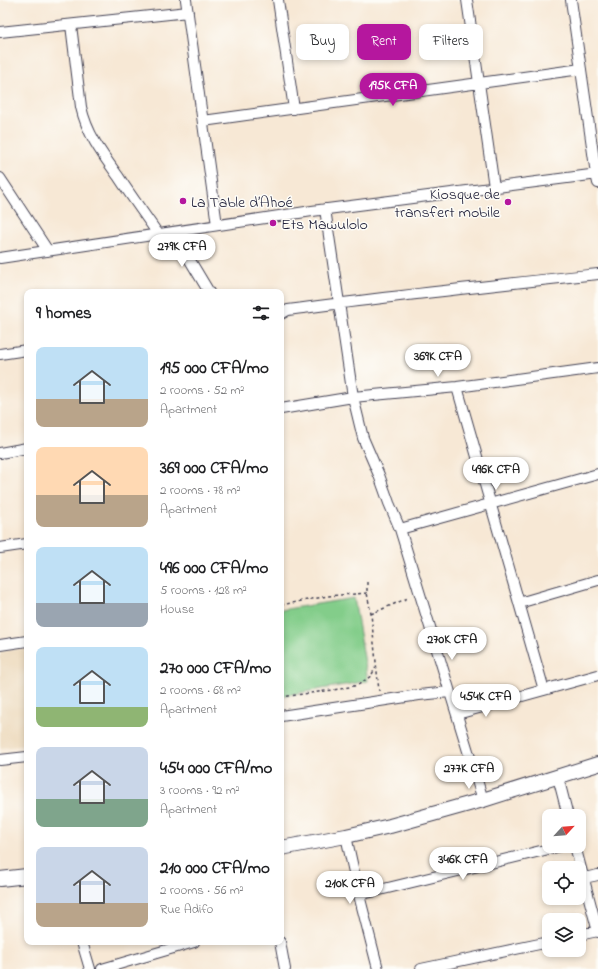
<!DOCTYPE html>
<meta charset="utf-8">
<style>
:root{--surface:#fff;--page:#f2f2f2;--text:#202124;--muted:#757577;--accent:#b5179e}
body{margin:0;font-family:"Indie Flower",sans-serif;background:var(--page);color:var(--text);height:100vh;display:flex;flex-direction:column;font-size:15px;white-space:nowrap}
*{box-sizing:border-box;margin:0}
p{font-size:13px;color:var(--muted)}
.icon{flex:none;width:22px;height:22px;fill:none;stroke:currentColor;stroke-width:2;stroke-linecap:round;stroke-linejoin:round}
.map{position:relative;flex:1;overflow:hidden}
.sheet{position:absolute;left:24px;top:289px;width:260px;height:656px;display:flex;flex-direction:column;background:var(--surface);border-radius:8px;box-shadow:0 2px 6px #0003}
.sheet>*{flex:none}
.banner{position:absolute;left:296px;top:24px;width:242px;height:36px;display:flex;gap:8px}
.needle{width:26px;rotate:64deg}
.fabs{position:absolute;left:542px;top:809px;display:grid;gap:8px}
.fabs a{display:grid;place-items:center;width:44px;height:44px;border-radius:8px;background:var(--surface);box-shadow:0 2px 6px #0003;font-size:20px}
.price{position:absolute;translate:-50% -34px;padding:0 9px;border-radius:14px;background:#fff;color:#222;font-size:13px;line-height:26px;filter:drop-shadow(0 1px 2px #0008)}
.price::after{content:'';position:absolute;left:50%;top:24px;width:12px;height:9px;margin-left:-6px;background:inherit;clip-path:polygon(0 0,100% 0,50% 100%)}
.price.current{background:var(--accent);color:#fff}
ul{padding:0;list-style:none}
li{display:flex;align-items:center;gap:12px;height:100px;padding:0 12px}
li span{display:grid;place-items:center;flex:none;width:112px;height:80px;border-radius:8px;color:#555}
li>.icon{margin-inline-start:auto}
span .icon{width:48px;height:48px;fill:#fffc;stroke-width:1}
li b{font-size:17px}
h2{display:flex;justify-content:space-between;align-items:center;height:48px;padding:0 12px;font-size:17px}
.chip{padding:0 14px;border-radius:8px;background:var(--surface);box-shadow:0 2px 6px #0003;font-size:14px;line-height:36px}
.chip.current{background:var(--accent);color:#fff}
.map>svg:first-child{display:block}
.built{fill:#ecd8ba}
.green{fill:#83cd8a;stroke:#527862}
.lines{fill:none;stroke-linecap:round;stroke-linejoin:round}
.street-casing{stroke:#424052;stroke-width:12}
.secondary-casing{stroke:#424052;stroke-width:16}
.path{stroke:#424052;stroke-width:1.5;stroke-dasharray:3 3;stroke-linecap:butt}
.street{stroke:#fff;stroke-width:10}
.secondary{stroke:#fff;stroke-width:14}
.poi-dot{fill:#b5179e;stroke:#fdfcf7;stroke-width:1.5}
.labels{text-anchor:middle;stroke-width:3;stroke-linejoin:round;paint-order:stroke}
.poi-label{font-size:16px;fill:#22223b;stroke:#fdfcf7;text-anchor:start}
</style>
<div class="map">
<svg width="598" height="969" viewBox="0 0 598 969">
<rect width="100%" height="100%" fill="#fdfcf7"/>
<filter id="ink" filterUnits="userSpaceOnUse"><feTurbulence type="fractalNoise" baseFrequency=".025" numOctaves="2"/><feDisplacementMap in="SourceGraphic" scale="8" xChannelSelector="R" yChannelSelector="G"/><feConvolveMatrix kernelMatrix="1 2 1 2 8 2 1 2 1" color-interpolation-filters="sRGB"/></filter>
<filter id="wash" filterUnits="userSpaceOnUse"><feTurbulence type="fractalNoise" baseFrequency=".012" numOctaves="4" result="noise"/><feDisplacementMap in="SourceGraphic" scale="16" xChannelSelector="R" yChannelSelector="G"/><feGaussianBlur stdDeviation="0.9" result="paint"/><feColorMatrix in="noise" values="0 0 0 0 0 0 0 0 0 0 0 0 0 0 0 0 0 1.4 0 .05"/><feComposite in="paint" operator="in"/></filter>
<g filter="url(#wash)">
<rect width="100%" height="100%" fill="#f7e8d5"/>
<path class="built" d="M 27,648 L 27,745 L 0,748 L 0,652 Z"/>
<path class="green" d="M 354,598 L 368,681 L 281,696 L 281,610 Z"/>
</g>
<g filter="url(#ink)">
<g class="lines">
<defs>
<path id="street" d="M 186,0 L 217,225
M 278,0 L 294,109
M 467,0 L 494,187
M 571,0 L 596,174 L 598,183
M 71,25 L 81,107 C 87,134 102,154 118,176 C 131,196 145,215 158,234
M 0,32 L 188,12
M 203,121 L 581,69
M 0,178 L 48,251
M 325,209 L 353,397 L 363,438 L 379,475 L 389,503 L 400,529 L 483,800
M 173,232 L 209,292
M 0,258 L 312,211 L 598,174
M 281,314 L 288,310 C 391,296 495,285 598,274
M 0,354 L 27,350
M 457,387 L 544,690
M 281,409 L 353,397 L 457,387 L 598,368
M 0,453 L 27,448
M 400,529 L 598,474
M 0,548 L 27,544
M 519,603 L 598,580
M 0,645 L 27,641
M 457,714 L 598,675
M 281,716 L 419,695 L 450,692
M 0,760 L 27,757
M 558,777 L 568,816
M 346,836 L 359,895 L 378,969
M 575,846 L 598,932
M 584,878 L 598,875
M 359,895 L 561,846
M 579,935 L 598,931
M 82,942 L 90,969
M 280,942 L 285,969
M 102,969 L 194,942
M 421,969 L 549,942"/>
<path id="secondary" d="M 281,848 L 346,836 L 390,826 L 483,800 L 598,764
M 0,879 L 27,876"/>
</defs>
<use href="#street" class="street-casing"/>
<use href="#secondary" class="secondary-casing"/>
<path class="path" d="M 367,582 L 367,593 L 371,614 L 379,691
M 281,605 L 328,596 L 367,593
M 371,614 L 408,598
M 281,697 L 340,689 L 358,685 L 371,676 L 376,667"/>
<use href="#street" class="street"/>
<use href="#secondary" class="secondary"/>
</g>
</g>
<g class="poi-dot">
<circle cx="183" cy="201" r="4"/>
<circle cx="508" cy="202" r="4"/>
<circle cx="273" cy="223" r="4"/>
</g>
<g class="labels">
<g class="poi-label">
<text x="500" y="199" text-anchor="end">Kiosque de<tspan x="500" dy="18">transfert mobile</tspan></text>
<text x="191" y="207">La Table d’Ahoé</text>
<text x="281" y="229">Ets Mawulolo</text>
</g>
</g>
</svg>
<div class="fabs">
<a><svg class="needle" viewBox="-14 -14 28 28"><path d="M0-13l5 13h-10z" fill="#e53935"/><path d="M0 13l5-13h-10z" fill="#757577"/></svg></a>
<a><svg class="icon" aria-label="locate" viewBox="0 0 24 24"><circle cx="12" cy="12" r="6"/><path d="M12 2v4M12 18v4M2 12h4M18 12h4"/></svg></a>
<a><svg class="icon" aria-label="layers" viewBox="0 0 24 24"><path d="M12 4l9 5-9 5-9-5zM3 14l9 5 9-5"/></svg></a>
</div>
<b class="price current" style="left:393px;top:107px">195K CFA</b>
<b class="price" style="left:182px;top:268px">279K CFA</b>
<b class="price" style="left:438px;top:378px">369K CFA</b>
<b class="price" style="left:496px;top:491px">496K CFA</b>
<b class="price" style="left:452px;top:661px">270K CFA</b>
<b class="price" style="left:486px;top:718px">454K CFA</b>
<b class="price" style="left:469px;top:790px">277K CFA</b>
<b class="price" style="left:463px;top:881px">346K CFA</b>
<b class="price" style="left:350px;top:905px">210K CFA</b>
<div class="banner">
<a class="chip">Buy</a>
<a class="chip current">Rent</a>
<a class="chip">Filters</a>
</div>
<section class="sheet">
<h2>9 homes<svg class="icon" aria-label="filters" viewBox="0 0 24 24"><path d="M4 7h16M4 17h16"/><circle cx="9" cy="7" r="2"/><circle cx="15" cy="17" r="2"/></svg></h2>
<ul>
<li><span style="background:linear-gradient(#bfe0f5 65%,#b9a48a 0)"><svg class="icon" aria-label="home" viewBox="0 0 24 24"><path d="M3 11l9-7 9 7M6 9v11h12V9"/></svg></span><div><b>195 000 CFA/mo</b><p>2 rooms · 52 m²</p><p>Apartment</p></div></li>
<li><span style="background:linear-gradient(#ffd9b3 60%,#b9a48a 0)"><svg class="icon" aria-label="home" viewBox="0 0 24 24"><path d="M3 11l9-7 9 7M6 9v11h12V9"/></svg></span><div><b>369 000 CFA/mo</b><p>2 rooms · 78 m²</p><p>Apartment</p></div></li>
<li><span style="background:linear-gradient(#bfe0f5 70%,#9aa5b1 0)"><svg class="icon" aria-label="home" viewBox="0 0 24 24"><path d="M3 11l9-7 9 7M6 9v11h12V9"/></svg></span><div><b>496 000 CFA/mo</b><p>5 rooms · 128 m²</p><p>House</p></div></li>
<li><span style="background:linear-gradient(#bfe0f5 75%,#8fb573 0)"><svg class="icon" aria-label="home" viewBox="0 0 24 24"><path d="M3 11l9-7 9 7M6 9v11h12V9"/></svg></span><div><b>270 000 CFA/mo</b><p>2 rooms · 68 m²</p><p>Apartment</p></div></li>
<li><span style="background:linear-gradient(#c9d6e8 65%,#7fa58c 0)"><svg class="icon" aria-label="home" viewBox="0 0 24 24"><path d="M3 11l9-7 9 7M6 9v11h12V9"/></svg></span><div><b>454 000 CFA/mo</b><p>3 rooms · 92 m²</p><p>Apartment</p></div></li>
<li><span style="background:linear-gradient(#c9d6e8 70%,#b9a48a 0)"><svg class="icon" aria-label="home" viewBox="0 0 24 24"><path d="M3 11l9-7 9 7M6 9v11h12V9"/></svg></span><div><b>210 000 CFA/mo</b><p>2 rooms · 56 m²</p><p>Rue Adifo</p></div></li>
</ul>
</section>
</div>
